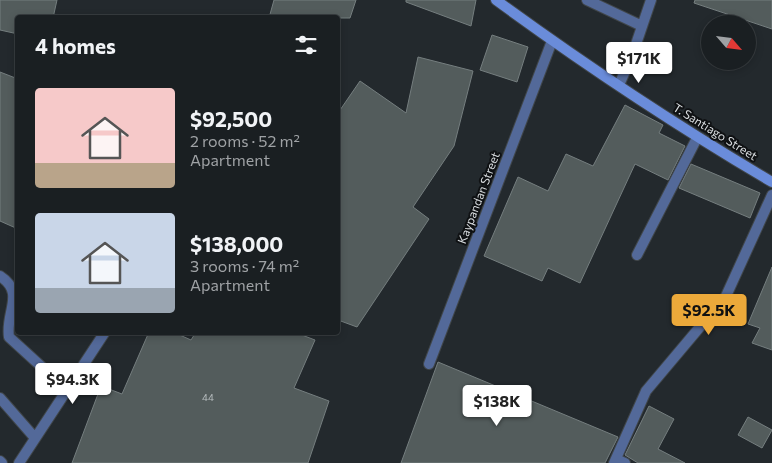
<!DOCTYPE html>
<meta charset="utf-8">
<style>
:root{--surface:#1a1f22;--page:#23272a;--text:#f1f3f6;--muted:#9fa2a5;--line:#383d40;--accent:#eca93a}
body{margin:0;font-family:Commissioner,sans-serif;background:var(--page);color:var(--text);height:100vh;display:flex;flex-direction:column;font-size:19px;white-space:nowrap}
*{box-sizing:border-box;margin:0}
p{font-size:16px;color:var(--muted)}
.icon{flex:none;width:28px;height:28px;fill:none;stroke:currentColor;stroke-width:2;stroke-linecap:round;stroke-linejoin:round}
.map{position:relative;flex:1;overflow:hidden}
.panel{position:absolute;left:15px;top:15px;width:325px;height:320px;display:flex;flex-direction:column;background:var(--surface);border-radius:5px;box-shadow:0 2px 8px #0003,0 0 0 1px var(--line)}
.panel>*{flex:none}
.needle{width:32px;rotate:118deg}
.tools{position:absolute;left:701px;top:15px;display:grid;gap:10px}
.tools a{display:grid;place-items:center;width:55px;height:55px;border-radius:50%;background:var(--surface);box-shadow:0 2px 8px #0003,0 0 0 1px var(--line);font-size:25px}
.price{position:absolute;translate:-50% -42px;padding:0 11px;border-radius:5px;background:#fff;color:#222;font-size:16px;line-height:32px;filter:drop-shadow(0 1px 2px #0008)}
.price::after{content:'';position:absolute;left:50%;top:30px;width:15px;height:11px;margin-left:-8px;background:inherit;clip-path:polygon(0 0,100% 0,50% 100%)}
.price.active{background:var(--accent);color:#111}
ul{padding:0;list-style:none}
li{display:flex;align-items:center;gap:15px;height:125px;padding:0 20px}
li span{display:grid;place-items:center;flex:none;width:140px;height:100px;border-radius:5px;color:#555}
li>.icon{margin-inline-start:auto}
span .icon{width:60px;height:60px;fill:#fffc;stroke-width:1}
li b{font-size:21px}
h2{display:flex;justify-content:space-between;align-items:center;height:60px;padding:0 20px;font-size:21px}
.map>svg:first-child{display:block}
.building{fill:#535c5c;stroke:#757e7f}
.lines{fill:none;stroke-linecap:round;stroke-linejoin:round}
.service-casing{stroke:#40464a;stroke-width:12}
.minor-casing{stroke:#40464a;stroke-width:12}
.secondary-casing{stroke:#40464a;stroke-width:12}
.service{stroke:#536999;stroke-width:10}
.minor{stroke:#536999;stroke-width:10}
.secondary{stroke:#6a8cda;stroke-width:10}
.labels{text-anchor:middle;stroke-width:4;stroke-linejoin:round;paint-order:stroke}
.number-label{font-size:10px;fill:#b8bec0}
.street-label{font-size:12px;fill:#dadee1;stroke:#0f1113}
</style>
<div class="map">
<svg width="772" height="463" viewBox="0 0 772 463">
<rect width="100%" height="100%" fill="#23292d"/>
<path class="building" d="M 0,0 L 57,0 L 53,18 L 18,18 L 18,34 L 0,30 Z
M 274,0 L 356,0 L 350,18 L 269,18 Z
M 406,0 L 476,0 L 471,26 L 406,2 Z
M 695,0 L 772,0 L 772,29 L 694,3 Z
M 492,35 L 528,47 L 517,82 L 480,70 Z
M 418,57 L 473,71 L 454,146 L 413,207 L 429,219 L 357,327 L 338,320 L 338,113 L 360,81 L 406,113 Z
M 0,72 L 18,79 L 18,229 L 0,221 Z
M 625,105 L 663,125 L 659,133 L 685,146 L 668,180 L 635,164 L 580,283 L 548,268 L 542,281 L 484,256 L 518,177 L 548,191 L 566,154 L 593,166 Z
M 691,164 L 760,193 L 750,218 L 679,188 Z
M 772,267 L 772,350 L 752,343 L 760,328 L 748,324 Z
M 149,332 L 173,332 L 191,340 L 196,332 L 294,332 L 315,340 L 294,388 L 329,401 L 308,463 L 72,463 L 101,386 L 122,394 Z
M 438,362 L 618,437 L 605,463 L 401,463 Z
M 649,406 L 674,419 L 658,449 L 685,463 L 638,463 L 625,455 Z
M 748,417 L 772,430 L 762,448 L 738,435 Z"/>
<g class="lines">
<defs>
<path id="service" d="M 587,0 L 642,26
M 619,85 L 633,53 L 651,0
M 637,255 L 697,138
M 429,364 L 552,41"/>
<path id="minor" d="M 0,276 C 26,293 5,312 9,337 L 67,390
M 0,398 L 35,438
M 616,459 L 625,463
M 0,461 L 2,463
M 19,463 L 105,332
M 614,463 L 646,391 L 726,296 L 772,195"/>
<path id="secondary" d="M 496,0 C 585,65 677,126 772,182"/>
</defs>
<use href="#service" class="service-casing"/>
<use href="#minor" class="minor-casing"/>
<use href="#secondary" class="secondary-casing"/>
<use href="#service" class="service"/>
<use href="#minor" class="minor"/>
<use href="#secondary" class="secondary"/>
</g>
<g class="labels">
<g class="number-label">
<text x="208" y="401">44</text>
</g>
<g class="street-label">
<text transform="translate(715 132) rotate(32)" y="4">T. Santiago Street</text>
<text transform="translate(479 198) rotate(-69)" y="4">Kaypandan Street</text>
</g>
</g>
</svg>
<div class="tools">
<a><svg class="needle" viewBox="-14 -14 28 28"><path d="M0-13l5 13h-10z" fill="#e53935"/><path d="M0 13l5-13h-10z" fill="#9fa2a5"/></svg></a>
</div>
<b class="price" style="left:639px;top:84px">$171K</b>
<b class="price active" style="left:709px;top:336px">$92.5K</b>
<b class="price" style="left:73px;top:405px">$94.3K</b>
<b class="price" style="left:497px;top:427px">$138K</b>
<section class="panel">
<h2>4 homes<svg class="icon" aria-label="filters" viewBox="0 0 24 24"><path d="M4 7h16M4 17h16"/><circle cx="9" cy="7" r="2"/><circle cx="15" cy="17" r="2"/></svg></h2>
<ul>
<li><span style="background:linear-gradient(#f6c9c9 75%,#b9a48a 0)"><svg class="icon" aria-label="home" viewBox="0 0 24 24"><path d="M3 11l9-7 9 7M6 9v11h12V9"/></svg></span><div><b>$92,500</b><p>2 rooms · 52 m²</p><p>Apartment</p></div></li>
<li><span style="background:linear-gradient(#c9d6e8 75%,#9aa5b1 0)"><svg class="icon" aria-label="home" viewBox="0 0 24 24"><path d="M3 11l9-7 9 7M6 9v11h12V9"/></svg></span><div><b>$138,000</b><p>3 rooms · 74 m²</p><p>Apartment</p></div></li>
</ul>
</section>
</div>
